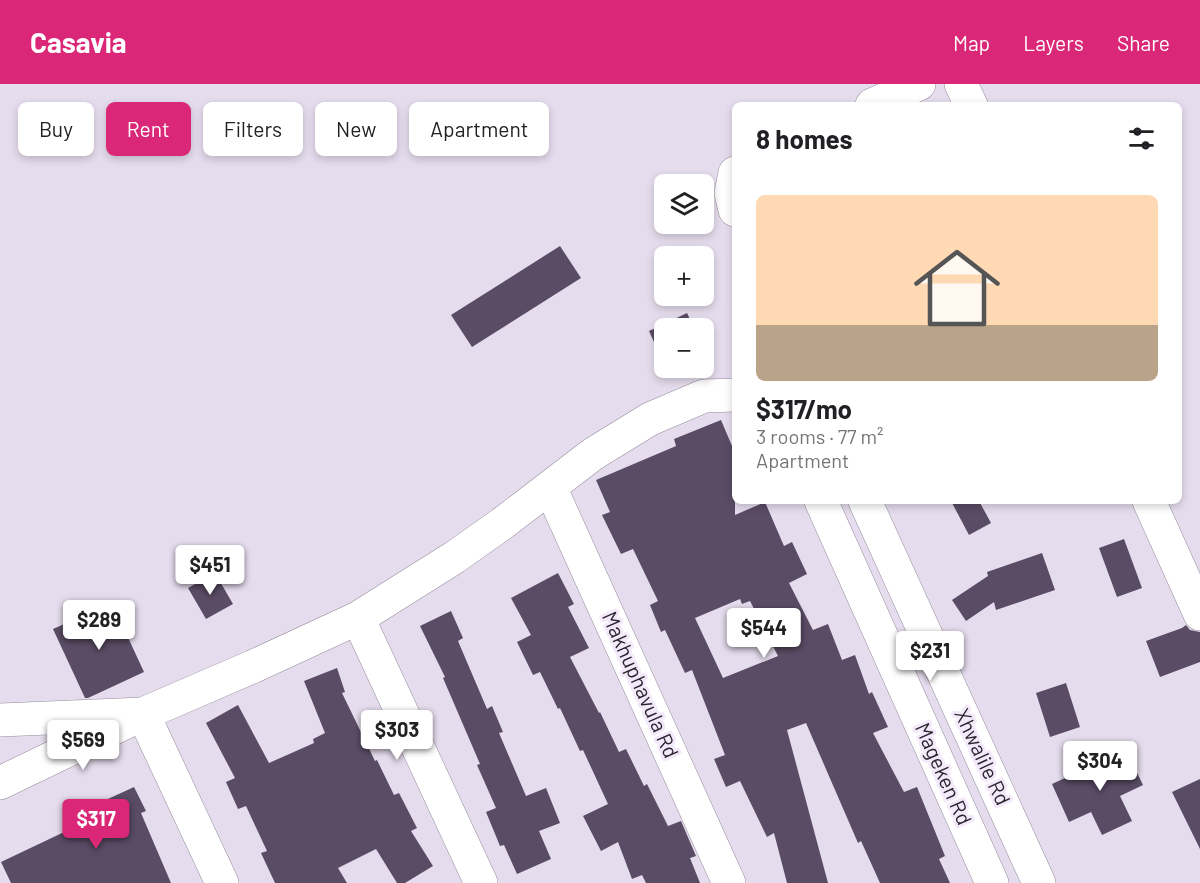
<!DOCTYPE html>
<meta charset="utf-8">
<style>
:root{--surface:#fff;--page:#f6f6f6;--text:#202124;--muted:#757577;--line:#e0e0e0;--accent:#db2777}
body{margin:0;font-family:Barlow,sans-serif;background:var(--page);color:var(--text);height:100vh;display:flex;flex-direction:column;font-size:22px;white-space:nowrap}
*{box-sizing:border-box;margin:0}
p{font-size:20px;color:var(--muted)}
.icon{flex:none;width:33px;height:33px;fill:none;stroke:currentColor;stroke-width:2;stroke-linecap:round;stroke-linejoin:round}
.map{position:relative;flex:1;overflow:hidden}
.side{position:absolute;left:732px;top:18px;width:450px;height:402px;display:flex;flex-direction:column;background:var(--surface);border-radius:9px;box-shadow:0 3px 9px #0003}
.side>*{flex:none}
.banner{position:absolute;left:18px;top:18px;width:570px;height:54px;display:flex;gap:12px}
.buttons{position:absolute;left:654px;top:90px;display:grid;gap:12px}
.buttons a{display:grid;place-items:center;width:60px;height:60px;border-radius:9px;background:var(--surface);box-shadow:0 3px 9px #0003;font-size:30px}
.price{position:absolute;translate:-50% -51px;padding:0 14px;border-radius:6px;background:#fff;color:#222;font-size:20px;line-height:39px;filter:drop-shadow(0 2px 3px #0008)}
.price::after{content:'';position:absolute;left:50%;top:36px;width:18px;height:14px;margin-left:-9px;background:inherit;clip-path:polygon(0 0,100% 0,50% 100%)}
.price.current{background:var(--accent);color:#fff}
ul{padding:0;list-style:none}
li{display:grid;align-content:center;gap:12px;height:318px;padding:0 24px}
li+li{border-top:2px solid var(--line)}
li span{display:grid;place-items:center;height:186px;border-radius:9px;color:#555}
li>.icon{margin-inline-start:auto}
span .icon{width:108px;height:108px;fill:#fffc;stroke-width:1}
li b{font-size:26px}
h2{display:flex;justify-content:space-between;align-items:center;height:72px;padding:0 24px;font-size:26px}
.pill{padding:0 21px;border-radius:9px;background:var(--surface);box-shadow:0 3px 9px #0003;font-size:21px;line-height:54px}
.pill.current{background:var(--accent);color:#fff}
header{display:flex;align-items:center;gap:36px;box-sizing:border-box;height:84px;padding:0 30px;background:var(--accent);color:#fff}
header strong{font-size:28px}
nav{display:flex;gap:33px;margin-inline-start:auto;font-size:21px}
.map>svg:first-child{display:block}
.building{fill:#5a4c65;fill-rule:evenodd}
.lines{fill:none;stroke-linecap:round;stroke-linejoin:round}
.street-casing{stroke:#968d9d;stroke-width:34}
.street{stroke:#fff;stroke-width:33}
.labels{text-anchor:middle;stroke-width:6;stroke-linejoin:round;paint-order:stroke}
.street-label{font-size:21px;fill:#29252c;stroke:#f3e9fa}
</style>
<header>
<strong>Casavia</strong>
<nav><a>Map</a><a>Layers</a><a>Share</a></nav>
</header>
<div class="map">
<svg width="1200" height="799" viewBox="0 0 1200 799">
<rect width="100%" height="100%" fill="#e5dced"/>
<path class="building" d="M 560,162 L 581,194 L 472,263 L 451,231 Z
M 687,229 L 694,244 L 664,244 L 664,280 L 649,247 Z
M 721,336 L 735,369 L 735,431 L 765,418 L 784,462 L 792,458 L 807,490 L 789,499 L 813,546 L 828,540 L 842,576 L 855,571 L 869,610 L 872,608 L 888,643 L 873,649 L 904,708 L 917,703 L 945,772 L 939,775 L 950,799 L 880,799 L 861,757 L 858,759 L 806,639 L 787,646 L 828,799 L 787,799 L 774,749 L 767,753 L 740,697 L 726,703 L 714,675 L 725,671 L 692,586 L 685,589 L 665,546 L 661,548 L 650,521 L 658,517 L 633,465 L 621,470 L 602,431 L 610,428 L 596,396 L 676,362 L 674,355 ZM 740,515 L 742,520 L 750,517 L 778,572 L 723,594 L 695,534 Z
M 951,417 L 979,417 L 991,439 L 969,451 Z
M 1124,455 L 1142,504 L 1117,513 L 1099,464 Z
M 1042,469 L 1055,506 L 996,526 L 994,518 L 966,537 L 952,516 L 988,492 L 987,488 Z
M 215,489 L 233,520 L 206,535 L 188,504 Z
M 558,489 L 574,520 L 568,523 L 589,564 L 570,573 L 599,629 L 600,628 L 619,668 L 626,665 L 644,702 L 647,700 L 668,742 L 681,737 L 696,772 L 690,774 L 700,799 L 646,799 L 642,791 L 632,795 L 618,758 L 601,767 L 583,732 L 608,720 L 583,666 L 580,667 L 560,624 L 558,625 L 540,588 L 533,591 L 517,558 L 531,551 L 511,514 Z
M 112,519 L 144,588 L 88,614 L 85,614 L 53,545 Z
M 451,527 L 463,554 L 458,557 L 487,625 L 492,622 L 503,648 L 499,649 L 526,712 L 546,704 L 560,739 L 539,747 L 551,775 L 517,790 L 504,761 L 500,762 L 486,728 L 496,724 L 477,681 L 480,680 L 443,594 L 445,593 L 420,542 Z
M 1186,541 L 1190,546 L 1200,548 L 1200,578 L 1160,593 L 1146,557 L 1182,544 Z
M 337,584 L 345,608 L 342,609 L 375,677 L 377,676 L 394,711 L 399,709 L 417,744 L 411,747 L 433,782 L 405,799 L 397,799 L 376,765 L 338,784 L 347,799 L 275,799 L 261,769 L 267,767 L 246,722 L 238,725 L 226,698 L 235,694 L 206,639 L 238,621 L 269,679 L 314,659 L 313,655 L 325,649 L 304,597 Z
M 1066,599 L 1080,643 L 1050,653 L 1036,609 Z
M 1126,666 L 1143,701 L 1120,712 L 1132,737 L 1102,751 L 1091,728 L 1069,738 L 1052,700 Z
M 1200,695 L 1200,765 L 1172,708 Z
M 134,703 L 146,727 L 141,729 L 171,799 L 11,799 L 1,778 L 102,730 L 97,720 Z"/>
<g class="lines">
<defs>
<path id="street" d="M 961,0 L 971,21
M 872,21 L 919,0
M 735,89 L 731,109 L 735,126
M 550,403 L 729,799
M 821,417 L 992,799
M 865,417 L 1039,799
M 1149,417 L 1200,530
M 358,534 L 481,799
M 0,636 L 143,630 L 252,583 L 358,534 L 455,473 L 503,439 L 593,370 L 650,335 L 704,312 L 735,311
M 0,699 L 143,630 L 222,799"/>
</defs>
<use href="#street" class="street-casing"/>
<use href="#street" class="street"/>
</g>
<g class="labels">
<g class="street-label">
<text transform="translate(640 601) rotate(66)" y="7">Makhuphavula Rd</text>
<text transform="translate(982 673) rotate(65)" y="7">Xhwalile Rd</text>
<text transform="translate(943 690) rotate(66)" y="7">Mageken Rd</text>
</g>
</g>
</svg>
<div class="buttons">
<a><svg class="icon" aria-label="layers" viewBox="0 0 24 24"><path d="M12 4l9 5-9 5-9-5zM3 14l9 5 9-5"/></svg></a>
<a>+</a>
<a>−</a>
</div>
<b class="price" style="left:210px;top:512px">$451</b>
<b class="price" style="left:99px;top:567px">$289</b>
<b class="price" style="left:764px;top:575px">$544</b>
<b class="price" style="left:930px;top:598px">$231</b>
<b class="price" style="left:397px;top:677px">$303</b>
<b class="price" style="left:83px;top:687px">$569</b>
<b class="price" style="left:1100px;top:708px">$304</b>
<b class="price current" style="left:96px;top:766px">$317</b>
<div class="banner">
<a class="pill">Buy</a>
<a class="pill current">Rent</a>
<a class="pill">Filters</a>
<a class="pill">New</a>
<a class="pill">Apartment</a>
</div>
<section class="side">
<h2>8 homes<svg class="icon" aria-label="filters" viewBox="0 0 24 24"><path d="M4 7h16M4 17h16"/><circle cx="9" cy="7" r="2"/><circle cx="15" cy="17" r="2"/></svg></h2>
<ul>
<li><span style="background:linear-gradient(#ffd9b3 70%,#b9a48a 0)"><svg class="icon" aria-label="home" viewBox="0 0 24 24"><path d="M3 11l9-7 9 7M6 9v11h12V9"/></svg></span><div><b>$317/mo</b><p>3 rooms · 77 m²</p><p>Apartment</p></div></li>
</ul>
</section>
</div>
